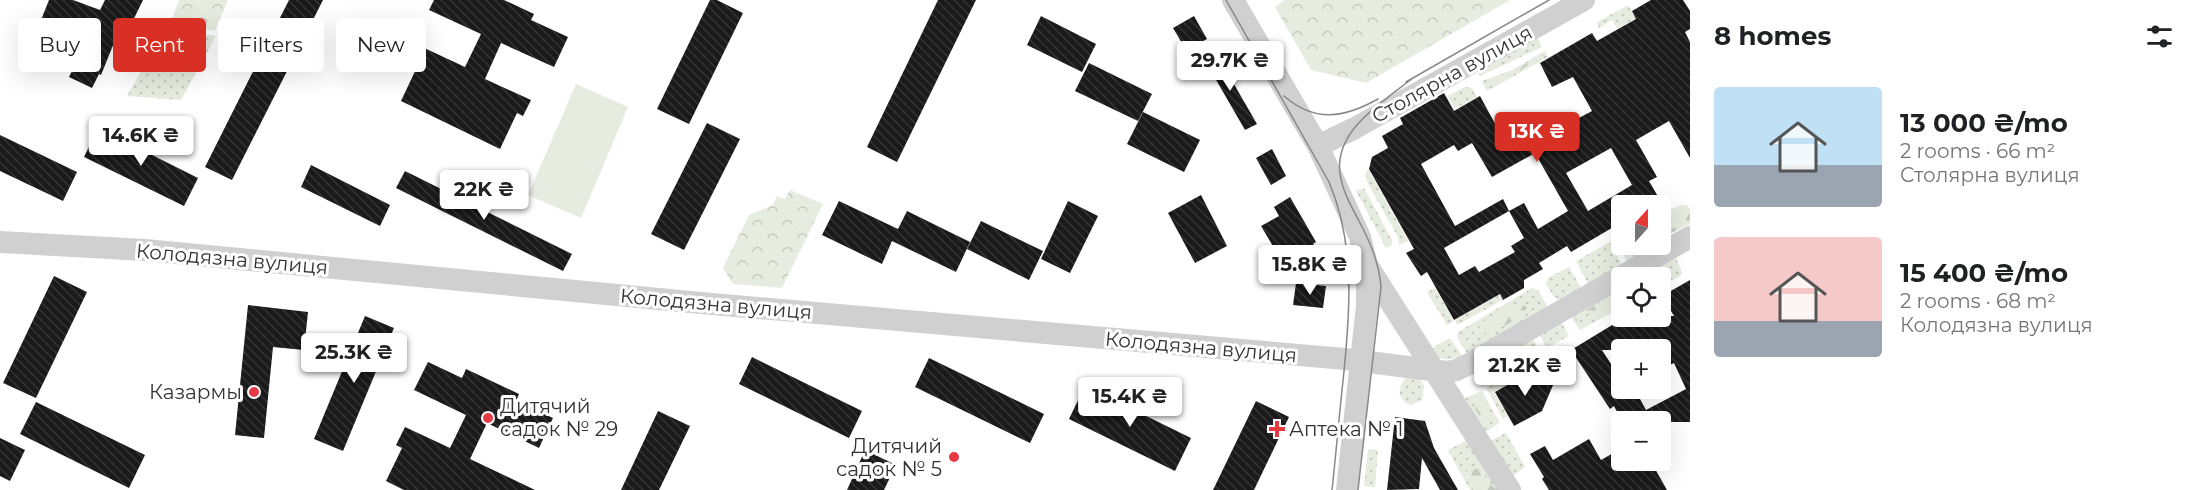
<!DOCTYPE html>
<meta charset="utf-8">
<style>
:root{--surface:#fff;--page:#f2f2f2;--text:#202124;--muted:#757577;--accent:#d93025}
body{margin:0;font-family:Montserrat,sans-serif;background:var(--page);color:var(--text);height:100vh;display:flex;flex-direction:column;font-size:22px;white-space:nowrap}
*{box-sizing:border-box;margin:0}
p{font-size:20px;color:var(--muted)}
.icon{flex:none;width:33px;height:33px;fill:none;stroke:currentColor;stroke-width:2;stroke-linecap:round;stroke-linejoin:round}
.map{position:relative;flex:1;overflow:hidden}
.details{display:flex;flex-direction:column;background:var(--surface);width:510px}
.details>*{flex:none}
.banner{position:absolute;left:18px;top:18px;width:570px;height:54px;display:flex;gap:12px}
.needle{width:39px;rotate:21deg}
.fabs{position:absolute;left:1611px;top:195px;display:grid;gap:12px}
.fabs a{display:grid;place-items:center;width:60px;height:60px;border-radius:6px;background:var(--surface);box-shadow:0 6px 24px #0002;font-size:30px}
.price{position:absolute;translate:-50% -51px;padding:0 14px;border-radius:6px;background:#fff;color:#222;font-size:20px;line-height:39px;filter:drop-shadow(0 2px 3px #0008)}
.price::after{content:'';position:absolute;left:50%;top:36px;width:18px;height:14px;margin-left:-9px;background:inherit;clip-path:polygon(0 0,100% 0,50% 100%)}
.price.current{background:var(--accent);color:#fff}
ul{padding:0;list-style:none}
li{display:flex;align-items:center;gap:18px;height:150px;padding:0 24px}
li span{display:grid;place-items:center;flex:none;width:168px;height:120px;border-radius:6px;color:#555}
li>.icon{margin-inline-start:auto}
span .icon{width:72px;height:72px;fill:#fffc;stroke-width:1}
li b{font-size:26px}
h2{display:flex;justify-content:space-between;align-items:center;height:72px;padding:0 24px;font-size:26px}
.chip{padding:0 21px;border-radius:6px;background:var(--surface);box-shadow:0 6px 24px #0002;font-size:21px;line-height:54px}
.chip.current{background:var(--accent);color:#fff}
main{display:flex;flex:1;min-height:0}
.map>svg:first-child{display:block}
.grass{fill:url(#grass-dots)}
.forest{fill:url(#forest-firs)}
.park{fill:url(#park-crowns)}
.garden{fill:#e6ecdf}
.building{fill:url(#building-back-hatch);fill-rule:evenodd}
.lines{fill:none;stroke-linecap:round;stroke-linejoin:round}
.minor{stroke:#d0d0d0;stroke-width:22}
.tram{stroke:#888;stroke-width:1.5}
.poi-dot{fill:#e63946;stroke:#fff;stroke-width:2}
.labels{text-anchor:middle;stroke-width:6;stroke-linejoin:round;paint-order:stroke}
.street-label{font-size:20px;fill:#333;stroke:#fff}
.poi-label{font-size:20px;fill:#333;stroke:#fff;text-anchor:end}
</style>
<main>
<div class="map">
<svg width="1690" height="490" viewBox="0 0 1690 490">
<defs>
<pattern id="grass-dots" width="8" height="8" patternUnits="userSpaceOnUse" patternTransform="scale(1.5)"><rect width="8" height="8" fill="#e6ecdf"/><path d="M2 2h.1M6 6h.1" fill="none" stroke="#c6cbc0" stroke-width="1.8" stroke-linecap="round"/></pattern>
<pattern id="forest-firs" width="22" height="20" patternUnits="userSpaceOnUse" patternTransform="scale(1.5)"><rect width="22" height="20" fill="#e6ecdf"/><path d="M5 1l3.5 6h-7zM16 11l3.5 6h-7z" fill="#c6cbc0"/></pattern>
<pattern id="park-crowns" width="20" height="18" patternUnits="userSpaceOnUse" patternTransform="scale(1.5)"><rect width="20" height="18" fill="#e6ecdf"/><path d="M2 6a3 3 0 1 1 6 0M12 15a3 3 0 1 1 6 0" fill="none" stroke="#c6cbc0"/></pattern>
<pattern id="building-back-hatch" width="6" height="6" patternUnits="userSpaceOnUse" patternTransform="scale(1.5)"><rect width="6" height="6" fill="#1a1a1a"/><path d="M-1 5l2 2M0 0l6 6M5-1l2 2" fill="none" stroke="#333"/></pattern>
</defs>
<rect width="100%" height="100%" fill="#fff"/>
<path class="grass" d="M 1628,5 L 1636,18 L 1617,29 L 1612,20 L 1599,28 L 1596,23 Z
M 166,27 L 216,36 L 181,100 L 127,96 Z
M 1537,37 L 1542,47 L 1480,76 L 1477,71 Z
M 1545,51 L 1548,57 L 1487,91 L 1482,81 L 1512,70 Z
M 1465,87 L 1472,88 L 1477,97 L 1455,109 L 1447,96 Z
M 1368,169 L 1408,241 L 1399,245 L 1398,237 L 1368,184 L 1365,174 Z
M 1364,188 L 1392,240 L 1392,245 L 1386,248 L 1356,191 Z
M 1621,235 L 1622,244 L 1658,245 L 1627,262 L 1616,238 Z
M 1610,242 L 1622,265 L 1588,284 L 1576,261 Z
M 1675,255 L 1682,273 L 1680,276 L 1661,286 L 1660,278 L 1654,277 L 1649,270 Z
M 1569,267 L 1581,288 L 1560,300 L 1554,297 L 1546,284 L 1548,278 Z
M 1621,286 L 1621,308 L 1580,330 L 1570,316 Z
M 1435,288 L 1454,321 L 1447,325 L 1427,292 Z
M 1532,288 L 1538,290 L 1548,307 L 1467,353 L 1457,337 L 1458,332 Z
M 1499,295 L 1503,300 L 1457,325 L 1455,320 Z
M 1561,321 L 1569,336 L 1547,348 L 1539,334 Z
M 1450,338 L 1462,356 C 1452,361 1440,361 1432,352 L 1434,347 Z
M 1532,338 L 1538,347 L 1539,353 L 1520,363 L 1511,350 Z
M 1505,354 L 1513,368 L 1486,383 L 1480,371 Z
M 1515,371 L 1518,378 L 1494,392 L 1508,416 L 1503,419 L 1486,388 Z
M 1408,375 L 1420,378 L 1424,386 L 1422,400 L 1411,405 C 1395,399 1398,386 1408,375 Z
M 1482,391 L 1499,422 L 1498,424 L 1485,432 L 1465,398 Z
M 1506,433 L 1525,467 L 1511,477 L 1490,441 Z
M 1469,439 L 1502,490 L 1470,490 L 1448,450 Z
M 1368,449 L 1378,450 L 1375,487 L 1364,486 Z"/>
<path class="forest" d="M 1542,55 L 1544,56 L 1497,83 L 1487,86 L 1489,80 L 1517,69 Z
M 1680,205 L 1687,205 L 1690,209 L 1690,224 L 1669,234 L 1661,228 L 1660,215 Z
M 1621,290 L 1621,305 L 1600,316 L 1589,312 L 1576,321 L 1575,318 L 1583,312 Z
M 1516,305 L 1524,305 L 1527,308 C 1517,320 1500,330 1484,333 L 1478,330 C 1483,318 1504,308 1516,305 Z
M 1477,397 C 1485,400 1491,411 1490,419 L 1484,420 C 1478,416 1472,405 1474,398 Z
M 1467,467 L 1478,469 L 1496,490 L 1473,490 L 1467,473 Z"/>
<path class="park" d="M 179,0 L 228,0 L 215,31 L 171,22 Z
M 1285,0 L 1510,0 L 1366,83 L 1311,70 L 1275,7 Z
M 790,190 L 823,204 L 782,288 L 733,284 L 723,268 L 749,215 L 773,205 L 777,196 L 785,199 Z"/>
<path class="garden" d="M 576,84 L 628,107 L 581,218 L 528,195 Z"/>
<path class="building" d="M 49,0 L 73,0 L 100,10 L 105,0 L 143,0 L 123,41 L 116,38 L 101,75 L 99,74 L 92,88 L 69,77 L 79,57 L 43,42 L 39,53 L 25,47 L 33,29 L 37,30 Z
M 289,0 L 323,0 L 232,180 L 205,167 Z
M 434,0 L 504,0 L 534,14 L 531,20 L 568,37 L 554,67 L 501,43 L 485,79 L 531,100 L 523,116 L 517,113 L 500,149 L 401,101 L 417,67 L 411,64 L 420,46 L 465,67 L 481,34 L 429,10 Z
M 710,0 L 717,0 L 743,13 L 689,124 L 657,109 Z
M 938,0 L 976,0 L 897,162 L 867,147 Z
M 1651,0 L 1683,0 L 1690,11 L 1690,29 L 1685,32 L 1690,42 L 1690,158 L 1669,121 L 1636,140 L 1657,177 L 1649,181 L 1660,200 L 1651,206 L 1622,206 L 1622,222 L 1571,252 L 1567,246 L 1539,263 L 1543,269 L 1524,280 L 1524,288 L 1503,300 L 1500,294 L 1454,320 L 1427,272 L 1421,276 L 1406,253 L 1414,249 L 1369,169 L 1372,157 L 1388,148 L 1382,136 L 1403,124 L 1400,118 L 1444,93 L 1454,111 L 1480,96 L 1499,131 L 1531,112 L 1545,136 L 1592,111 L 1573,77 L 1552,87 L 1540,63 L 1592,33 L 1597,41 L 1636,19 L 1632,11 ZM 1472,143 L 1492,177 L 1535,153 L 1568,211 L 1538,229 L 1524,203 L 1509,211 L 1503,199 L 1455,226 L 1421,164 L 1454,145 L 1458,151 ZM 1611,148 L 1632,185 L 1588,211 L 1566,173 ZM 1509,211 L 1524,238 L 1511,246 L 1515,252 L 1479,272 L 1475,266 L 1459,275 L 1444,248 Z
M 1041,16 L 1096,44 L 1082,72 L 1027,45 Z
M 1194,16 L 1207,39 L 1186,50 L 1173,28 Z
M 1216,53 L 1257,124 L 1245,130 L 1204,59 Z
M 1089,63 L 1152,94 L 1138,121 L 1075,91 Z
M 1143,112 L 1200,140 L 1184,172 L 1127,144 Z
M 707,123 L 740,139 L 684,250 L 651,234 Z
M 98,128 L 198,178 L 184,206 L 84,157 Z
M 0,135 L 77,172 L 63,201 L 0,171 Z
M 1272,149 L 1286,176 L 1271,185 L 1256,158 Z
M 311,165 L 390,205 L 380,226 L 301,187 Z
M 405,171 L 572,254 L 563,271 L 396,188 Z
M 1201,195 L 1227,246 L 1195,263 L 1168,213 Z
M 1290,197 L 1316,242 L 1313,244 L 1325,263 L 1293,280 L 1261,226 L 1279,216 L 1274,207 Z
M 839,201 L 898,229 L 907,211 L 970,242 L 956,272 L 892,241 L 882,264 L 822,235 Z
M 1068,201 L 1098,216 L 1070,273 L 1041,259 Z
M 981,221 L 1043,251 L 1029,280 L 967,249 Z
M 54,276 L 87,292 L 36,398 L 3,383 Z
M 1690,280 L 1690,422 L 1622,422 L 1614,406 L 1610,409 L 1571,350 L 1627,316 L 1674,316 L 1662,296 ZM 1602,350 L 1660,350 L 1660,370 L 1674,363 L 1686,389 L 1646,410 L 1634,388 L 1622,388 L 1622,381 Z
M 1296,283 L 1326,286 L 1323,308 L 1293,305 Z
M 248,305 L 308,312 L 304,350 L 273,347 L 264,438 L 235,435 Z
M 365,316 L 394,328 L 343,451 L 314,439 Z
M 752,357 L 862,411 L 849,438 L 739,384 Z
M 929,358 L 1044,414 L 1030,443 L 915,387 Z
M 428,362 L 462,378 L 466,369 L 519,394 L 516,401 L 553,418 L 539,448 L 487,423 L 470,459 L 535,490 L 404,490 L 386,481 L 402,448 L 396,445 L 405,427 L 450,448 L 466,415 L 414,390 Z
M 1559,371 L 1542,411 L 1514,426 L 1495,392 L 1527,374 L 1533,384 Z
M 1085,386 L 1191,438 L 1175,471 L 1069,419 Z
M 1256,401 L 1289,417 L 1254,490 L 1213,490 Z
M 36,402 L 145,455 L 129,488 L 20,434 Z
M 658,411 L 690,426 L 659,490 L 621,490 Z
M 1395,417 L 1425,421 L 1434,448 L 1458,490 L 1440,490 L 1422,458 L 1419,489 L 1387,490 Z
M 0,438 L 25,450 L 10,481 L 0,476 Z
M 1589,439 L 1601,460 L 1622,448 L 1622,460 L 1650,460 L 1667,490 L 1549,490 L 1542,479 L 1544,477 L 1530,454 L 1545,446 L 1553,460 Z
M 865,450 L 896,465 L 884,490 L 847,490 Z"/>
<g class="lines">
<path class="minor" d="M 1233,0 L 1318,146 L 1360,237 L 1367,265 L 1510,490
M 1318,146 L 1355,128 L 1584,0
M 0,242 L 145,250 L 701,303 L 1345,359 L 1447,372 L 1457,370 L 1469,364 L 1690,237
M 1347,490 L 1367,306 L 1367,265"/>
<path class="tram" d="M 1226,0 L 1329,182 C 1356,245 1350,314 1343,381 C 1339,417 1336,454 1332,490
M 1406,82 L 1549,0
M 1284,96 C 1315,123 1344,118 1378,99
M 1358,490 L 1381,287 C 1379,262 1370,242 1359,221 C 1351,206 1342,190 1340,173 C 1334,130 1384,101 1413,78"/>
</g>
<g class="poi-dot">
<circle cx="254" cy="392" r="6"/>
<circle cx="488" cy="418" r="6"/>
<path d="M1274 420h6v6h6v6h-6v6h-6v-6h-6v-6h6z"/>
<circle cx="954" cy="457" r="6"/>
</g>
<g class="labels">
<g class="street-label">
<text transform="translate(1452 74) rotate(-29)" y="7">Столярна вулиця</text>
<text transform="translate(232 259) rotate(5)" y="7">Колодязна вулиця</text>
<text transform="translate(716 304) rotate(5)" y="7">Колодязна вулиця</text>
<text transform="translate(1201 347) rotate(5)" y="7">Колодязна вулиця</text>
</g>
<g class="poi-label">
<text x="242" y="399">Казармы</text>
<text x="500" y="413" text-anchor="start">Дитячий<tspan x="500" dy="23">садок № 29</tspan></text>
<text x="1289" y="436" text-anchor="start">Аптека № 1</text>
<text x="942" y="453">Дитячий<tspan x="942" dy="23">садок № 5</tspan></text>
</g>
</g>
</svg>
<div class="fabs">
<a><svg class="needle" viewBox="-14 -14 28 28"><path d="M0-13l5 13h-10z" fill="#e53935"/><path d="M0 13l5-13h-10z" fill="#757577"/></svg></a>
<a><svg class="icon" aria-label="locate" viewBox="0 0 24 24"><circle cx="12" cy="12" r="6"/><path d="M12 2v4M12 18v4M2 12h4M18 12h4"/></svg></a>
<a>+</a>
<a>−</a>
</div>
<b class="price" style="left:1230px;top:92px">29.7K ₴</b>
<b class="price current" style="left:1537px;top:163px">13K ₴</b>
<b class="price" style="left:141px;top:167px">14.6K ₴</b>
<b class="price" style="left:484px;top:221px">22K ₴</b>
<b class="price" style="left:1310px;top:296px">15.8K ₴</b>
<b class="price" style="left:354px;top:384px">25.3K ₴</b>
<b class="price" style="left:1525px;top:397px">21.2K ₴</b>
<b class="price" style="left:1130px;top:428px">15.4K ₴</b>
<div class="banner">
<a class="chip">Buy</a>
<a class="chip current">Rent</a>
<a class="chip">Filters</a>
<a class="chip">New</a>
</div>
</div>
<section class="details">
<h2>8 homes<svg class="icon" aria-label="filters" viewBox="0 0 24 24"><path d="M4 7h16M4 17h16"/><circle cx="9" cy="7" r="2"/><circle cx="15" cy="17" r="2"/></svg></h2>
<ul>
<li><span style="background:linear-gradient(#bfe0f5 65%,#9aa5b1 0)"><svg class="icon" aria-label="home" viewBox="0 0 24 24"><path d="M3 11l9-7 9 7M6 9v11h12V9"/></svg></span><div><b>13 000 ₴/mo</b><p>2 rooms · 66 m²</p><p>Столярна вулиця</p></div></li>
<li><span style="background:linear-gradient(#f6c9c9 70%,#9aa5b1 0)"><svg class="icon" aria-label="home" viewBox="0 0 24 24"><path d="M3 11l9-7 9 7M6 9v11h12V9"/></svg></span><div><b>15 400 ₴/mo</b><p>2 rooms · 68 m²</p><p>Колодязна вулиця</p></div></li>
</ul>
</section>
</main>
